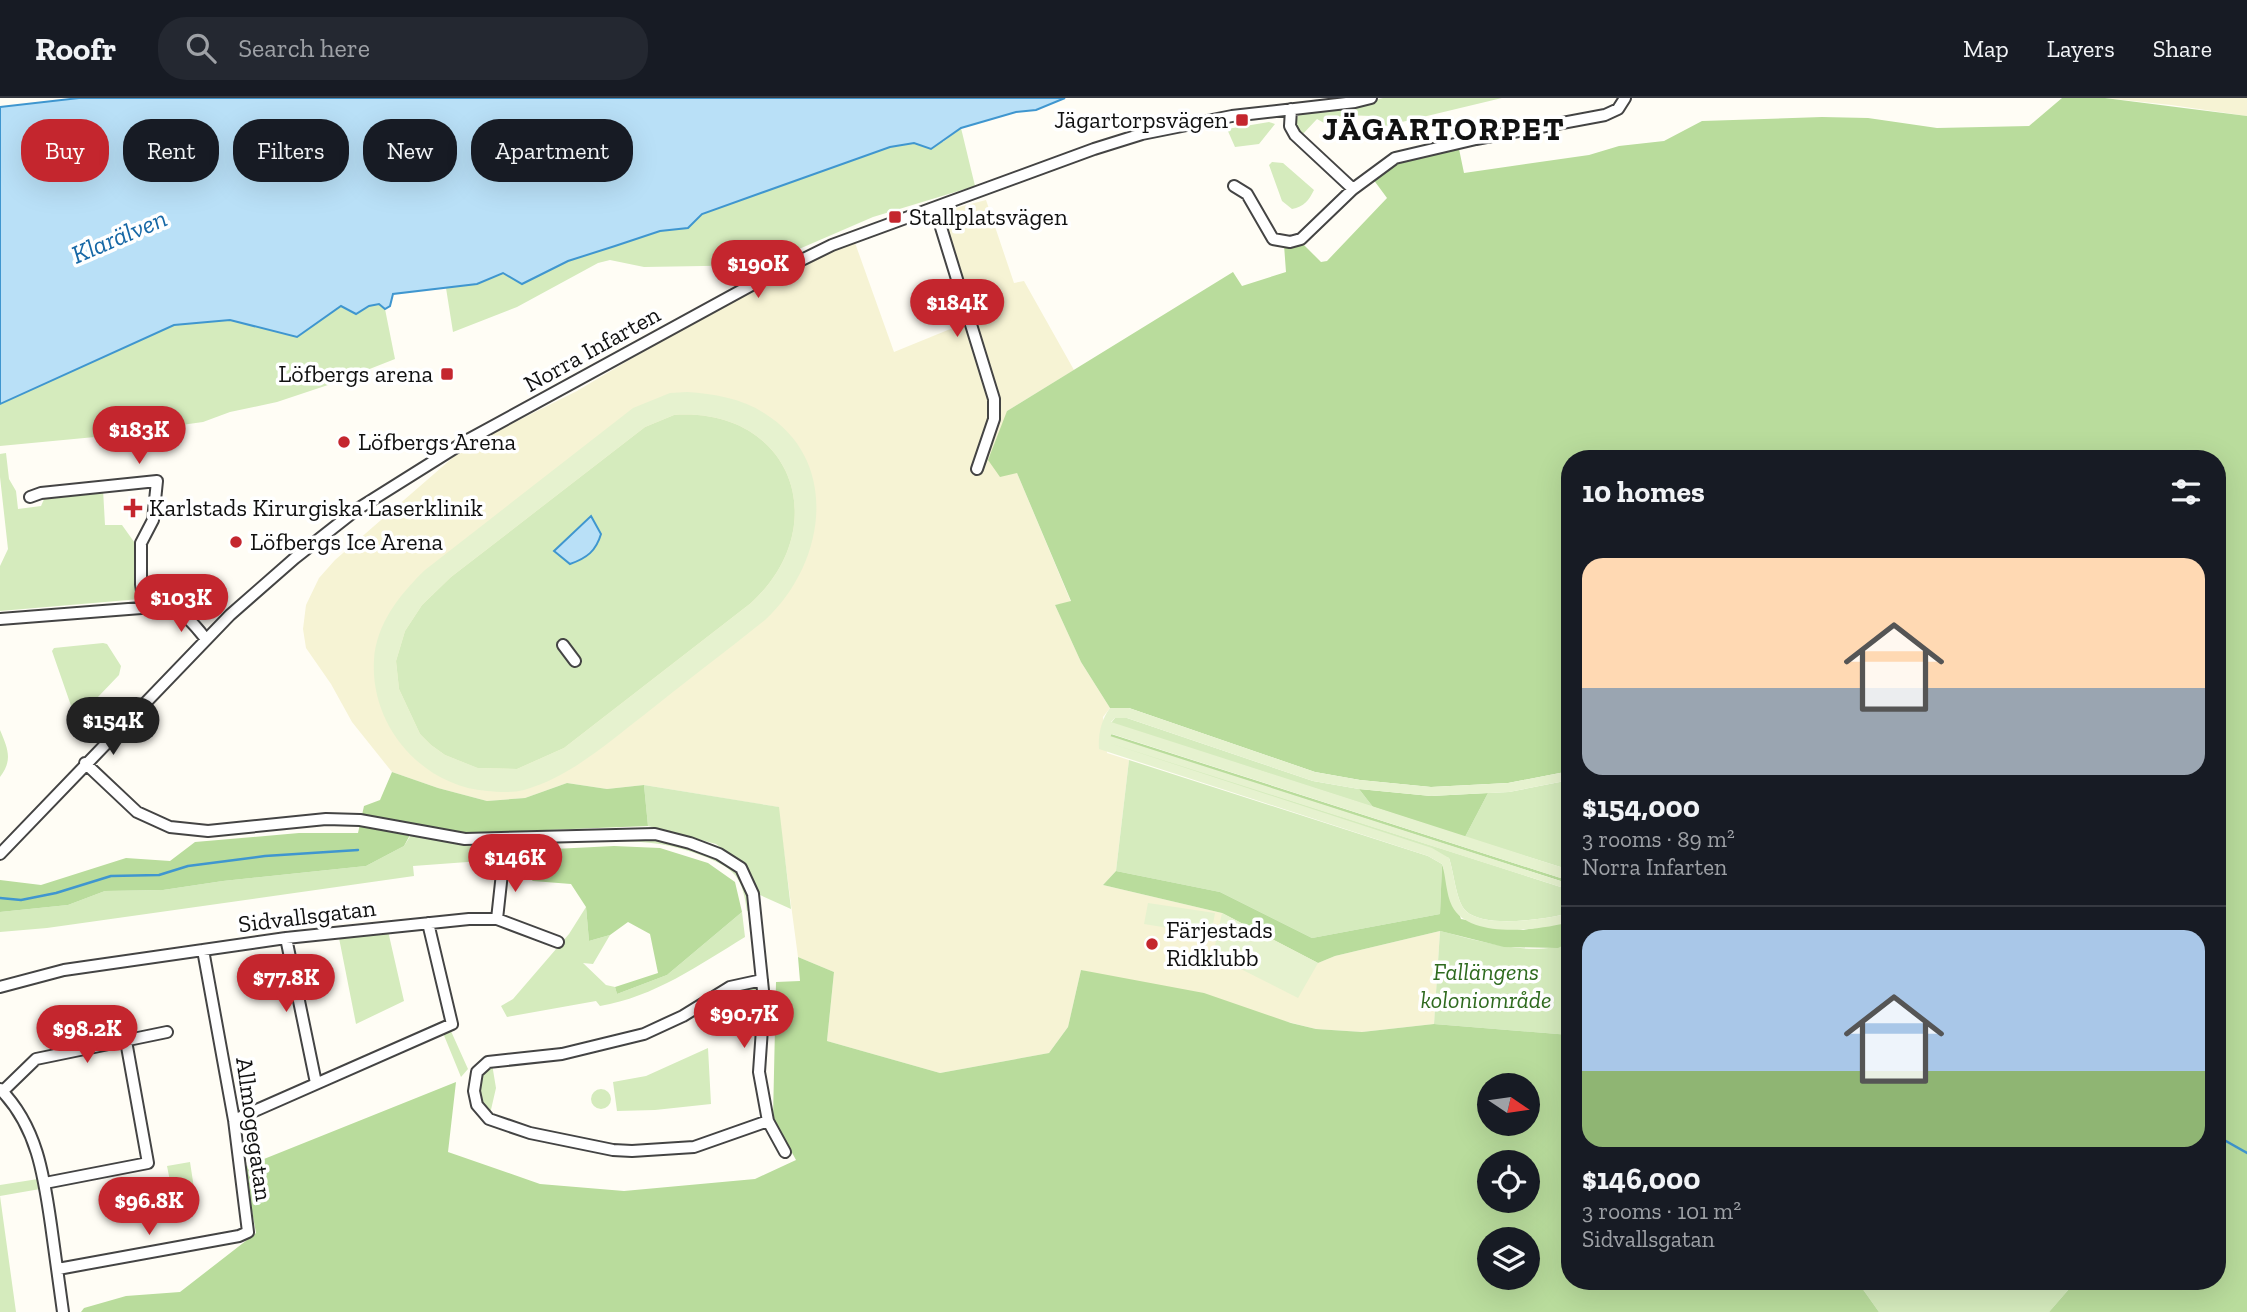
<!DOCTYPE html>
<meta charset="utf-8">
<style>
:root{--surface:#171b24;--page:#242831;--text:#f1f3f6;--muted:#9ea1a6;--line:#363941;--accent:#c4262e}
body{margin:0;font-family:"Zilla Slab",serif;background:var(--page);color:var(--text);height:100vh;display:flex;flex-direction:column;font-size:26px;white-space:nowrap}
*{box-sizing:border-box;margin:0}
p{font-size:23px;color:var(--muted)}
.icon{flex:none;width:38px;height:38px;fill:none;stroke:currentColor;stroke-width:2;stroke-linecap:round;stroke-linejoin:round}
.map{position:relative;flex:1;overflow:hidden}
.panel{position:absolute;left:1561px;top:352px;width:665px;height:840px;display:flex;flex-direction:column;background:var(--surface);border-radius:28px;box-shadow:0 7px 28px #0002}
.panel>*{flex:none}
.hud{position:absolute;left:21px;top:21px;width:665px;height:63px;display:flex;gap:14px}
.needle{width:46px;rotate:103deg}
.controls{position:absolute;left:1477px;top:975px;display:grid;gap:14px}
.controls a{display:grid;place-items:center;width:63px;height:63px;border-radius:50%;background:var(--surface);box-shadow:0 7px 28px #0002;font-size:35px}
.price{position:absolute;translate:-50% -60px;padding:0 16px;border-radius:24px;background:var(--accent);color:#fff;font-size:23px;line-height:46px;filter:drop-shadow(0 2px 4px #0008)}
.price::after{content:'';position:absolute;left:50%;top:42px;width:21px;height:16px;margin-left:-10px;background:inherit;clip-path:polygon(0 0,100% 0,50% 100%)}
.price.current{background:#222;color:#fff}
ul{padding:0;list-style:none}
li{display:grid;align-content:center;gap:14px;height:371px;padding:0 21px}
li+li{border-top:2px solid var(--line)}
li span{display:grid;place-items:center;height:217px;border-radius:21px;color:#555}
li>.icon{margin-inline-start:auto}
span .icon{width:126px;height:126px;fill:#fffc;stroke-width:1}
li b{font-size:30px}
h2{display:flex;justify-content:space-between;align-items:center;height:84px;padding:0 21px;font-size:30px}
.chip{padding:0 24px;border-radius:28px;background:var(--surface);box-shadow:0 7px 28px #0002;font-size:24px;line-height:63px}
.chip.current{background:var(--accent);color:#fff}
header{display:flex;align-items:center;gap:42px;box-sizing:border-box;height:98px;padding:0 35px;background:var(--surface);border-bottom:2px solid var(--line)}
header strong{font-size:33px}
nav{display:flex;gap:38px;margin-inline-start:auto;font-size:24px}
.search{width:490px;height:63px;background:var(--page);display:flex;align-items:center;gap:18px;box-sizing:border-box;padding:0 24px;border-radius:28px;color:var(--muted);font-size:26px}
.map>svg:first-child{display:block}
.farmland{fill:#f6f3d4}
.green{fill:#d5ebbd}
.forest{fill:#b9dc9c;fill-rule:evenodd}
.pitch{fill:#e6f2cf;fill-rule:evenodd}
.water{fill:#b9e0f7;stroke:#3f96cf;stroke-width:2}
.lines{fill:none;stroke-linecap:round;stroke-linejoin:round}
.stream{stroke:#3f96cf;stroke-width:2.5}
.minor-casing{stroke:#444;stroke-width:14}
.minor{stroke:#fff;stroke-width:10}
.poi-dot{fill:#c4262e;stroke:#fff;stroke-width:2.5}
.labels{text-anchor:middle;stroke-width:7;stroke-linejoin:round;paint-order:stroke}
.poi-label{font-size:24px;fill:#111;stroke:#fff;text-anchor:start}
.street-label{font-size:24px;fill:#111;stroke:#fff}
.park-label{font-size:24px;font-style:italic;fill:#2f6b1f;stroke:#fff}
.water-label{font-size:26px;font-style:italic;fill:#1768a6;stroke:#fff}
.district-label{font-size:32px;font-weight:bold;letter-spacing:2px;fill:#111;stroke:#fff}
</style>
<header>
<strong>Roofr</strong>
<div class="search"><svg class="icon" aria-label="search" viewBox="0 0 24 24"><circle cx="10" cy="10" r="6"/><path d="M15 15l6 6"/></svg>Search here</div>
<nav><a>Map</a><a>Layers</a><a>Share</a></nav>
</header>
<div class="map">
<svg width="2247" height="1214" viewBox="0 0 2247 1214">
<rect width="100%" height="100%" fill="#fffdf5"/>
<path class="farmland" d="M 2105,0 L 2247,0 L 2247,18 L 2171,7 Z
M 986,102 L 1014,185 L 1024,183 L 1074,272 L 1007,313 L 1017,375 L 1071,504 L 1055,507 L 1081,564 L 1110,610 L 1103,619 L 1107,655 L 1129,662 L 1116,773 L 1103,787 L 1222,815 L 1318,865 L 1335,858 L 1440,833 L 1434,926 L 1362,934 L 1316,931 L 1081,872 L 1068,929 L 1049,955 L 940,975 L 827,943 L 834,874 L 798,859 L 778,709 L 644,687 L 607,691 L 567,685 L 525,700 L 487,703 L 438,690 L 392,674 L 352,624 L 331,586 L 306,550 L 303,531 L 306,507 L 319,480 L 335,462 L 465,349 L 577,293 L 748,191 L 854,142 L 894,254 L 965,225 L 932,116 Z"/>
<path class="green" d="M 1383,0 L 1502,0 L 1381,29 L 1371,18 L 1344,17 L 1324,25 L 1317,21 L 1301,38 C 1296,29 1295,23 1300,13 L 1356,7 Z
M 1269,24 L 1275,26 L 1259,46 L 1235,49 L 1227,31 Z
M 961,30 L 975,88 L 873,119 L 762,167 L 644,169 L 610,162 L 598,165 L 517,209 L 453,234 L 446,190 L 477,186 L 503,175 L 568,163 L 660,133 L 688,130 L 702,116 L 890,49 L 914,45 L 943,44 Z
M 1272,64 L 1283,65 L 1314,92 C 1309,102 1304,109 1292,111 L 1282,103 L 1269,67 Z
M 379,206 L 385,211 L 395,261 L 334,285 L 277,304 L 230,314 L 203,324 L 95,339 L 0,348 L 0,306 L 174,227 L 230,222 L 297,239 L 341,208 L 356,216 L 369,208 Z
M 674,317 C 792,309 835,428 751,505 L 564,650 L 517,671 L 477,670 L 445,657 L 431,647 L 420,636 L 399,591 L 396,563 L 405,533 L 422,507 L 451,479 L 645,329 Z
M 6,355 L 9,381 L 16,393 L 18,411 L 41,408 L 45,399 L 103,391 L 105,427 L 122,427 L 137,448 L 140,501 L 0,513 L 0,468 L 8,451 L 0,379 L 0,356 Z
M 103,545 L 107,546 L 121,568 L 119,577 L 76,622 L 52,553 L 54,550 Z
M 1115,620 L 1127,620 L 1313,683 L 1359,691 L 1373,709 L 1111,625 Z
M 0,632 C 8,651 13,662 0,679 Z
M 1109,644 L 1570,792 L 1570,815 C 1546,821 1485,831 1466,813 C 1456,804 1454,774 1449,760 L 1110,647 Z
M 1129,662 L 1428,758 L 1442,766 L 1440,816 L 1312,840 L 1220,794 L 1116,773 Z
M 1570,682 L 1570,772 L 1465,739 L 1488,695 L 1509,694 Z
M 644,687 L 779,709 L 791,811 L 760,797 L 747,770 L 716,746 L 648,728 Z
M 411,737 L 461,744 L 501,744 L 501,763 L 495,762 L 413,768 L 414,778 L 47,830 L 0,834 L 0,814 L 68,807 L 105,793 L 163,792 L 223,783 L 366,768 L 404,748 Z
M 654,740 C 681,747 720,753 739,776 C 747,787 748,800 750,812 L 747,813 C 745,800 743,787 735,777 C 727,768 714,762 703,758 C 658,740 616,742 569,745 C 550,746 529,745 511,752 L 508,744 Z
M 586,809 L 589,843 L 610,837 L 593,866 L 583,865 L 606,887 L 615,889 L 617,896 L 667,877 L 742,814 L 745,839 C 699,867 654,899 600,908 L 596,903 L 507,919 L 501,908 L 513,901 L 569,836 Z
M 388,833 L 404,903 L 356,926 L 339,840 Z
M 1440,833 C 1476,842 1534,861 1570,844 L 1570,937 L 1434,926 Z
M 752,888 L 761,895 L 760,909 L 717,902 L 732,891 Z
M 450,931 L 468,971 L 461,979 L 443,935 Z
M 708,950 L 711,1006 L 655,1012 L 617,1013 L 613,984 L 646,978 Z
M 492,966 L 496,990 L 490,1016 C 473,998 475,983 492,966 Z
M591 1001a10 10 0 1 1 20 0a10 10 0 1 1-20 0Z
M 190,1064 L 194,1090 L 172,1093 L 167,1068 Z
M 38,1081 L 40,1091 L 0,1098 L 0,1087 Z
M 0,1098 L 16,1214 L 0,1214 Z
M 1857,1183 L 2076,1183 L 2049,1214 L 1879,1214 Z"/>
<path class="forest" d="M 2062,0 L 2105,0 L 2247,18 L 2247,1214 L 2049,1214 L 2076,1183 L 2217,1183 L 2217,360 L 1570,360 L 1570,673 L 1508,685 L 1431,689 L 1360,682 L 1315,674 L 1129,610 L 1110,610 L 1081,564 L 1055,507 L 1071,503 L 1017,375 L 1000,379 L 988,362 L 1007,313 L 1233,174 L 1242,188 L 1286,174 L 1284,147 L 1301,144 L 1321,164 L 1327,163 L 1387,100 L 1373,81 L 1397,66 L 1459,51 L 1464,75 L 1589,57 L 1619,48 L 1664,43 L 1702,23 L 1822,19 L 1868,20 L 1937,30 L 2029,28 Z
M 1111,636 L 1570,783 L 1570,786 L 1110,639 Z
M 392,674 L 438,690 L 487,703 L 525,700 L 567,685 L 607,691 L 644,687 L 648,728 L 466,735 L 416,726 L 404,748 L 366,768 L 223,783 L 163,792 L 105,793 L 68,807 L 0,814 L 0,782 L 41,787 L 126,760 L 170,763 L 195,744 L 299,735 L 358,735 L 364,708 L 380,702 Z
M 1359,691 L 1431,698 L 1488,695 L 1465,739 L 1373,709 Z
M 614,748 L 660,750 L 708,765 L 735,784 L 742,814 L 667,877 L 617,896 L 615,889 L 658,875 L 650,836 L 628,824 L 610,837 L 589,843 L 586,809 L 571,786 L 533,783 L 509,764 L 534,752 Z
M 1442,766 L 1461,821 L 1523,832 L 1570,824 L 1570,844 L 1558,850 L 1504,849 L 1440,833 L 1335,858 L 1318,865 L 1222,815 L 1103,787 L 1116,773 L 1220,794 L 1312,840 L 1440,816 Z
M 798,859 L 834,874 L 827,943 L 940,975 L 1049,955 L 1068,929 L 1081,872 L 1204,895 L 1291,925 L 1316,931 L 1362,934 L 1434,926 L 1570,937 L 1570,1183 L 1857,1183 L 1879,1214 L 81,1214 L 84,1210 L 126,1198 L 180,1194 L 256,1135 L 244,1069 L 456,984 L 448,1054 L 540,1086 L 624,1093 L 755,1081 L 796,1062 L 773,1020 L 776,884 L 800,883 ZM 1489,987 L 1528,987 L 1528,1026 L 1489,1026 ZM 1489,1064 L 1528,1064 L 1528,1102 L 1489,1102 ZM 1489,1141 L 1528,1141 L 1528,1180 L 1489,1180 Z"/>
<path class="pitch" d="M 687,294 C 714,296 741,300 764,315 C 842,363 825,467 765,522 C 725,554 684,585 644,617 C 606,646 570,679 524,692 C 512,695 498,694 487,693 C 422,688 370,628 374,562 C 376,526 400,496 425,472 L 633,310 L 670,295 ZM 674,317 C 792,309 835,428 751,505 L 564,650 L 517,671 L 478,670 L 445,657 L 431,647 L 420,636 L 399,591 L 396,563 L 405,533 L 422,507 L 451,479 L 645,329 Z
M 1110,610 L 1129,610 L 1315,674 L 1360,682 L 1431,689 L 1508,685 L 1570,673 L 1570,682 L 1509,694 L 1431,698 L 1359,691 L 1313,683 L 1127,620 L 1115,620 L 1111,624 L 1570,772 L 1570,783 L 1112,636 L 1110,638 L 1570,786 L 1570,792 L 1109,645 L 1432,750 L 1449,760 C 1454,774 1456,804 1466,813 C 1485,831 1546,821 1570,815 L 1570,824 C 1540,832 1469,842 1452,808 C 1446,796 1446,779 1442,766 L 1428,758 L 1099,651 C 1098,637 1101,622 1110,610 Z
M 1148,805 L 1215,815 L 1211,837 L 1144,826 Z
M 1222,815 L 1318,865 L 1298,900 L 1213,857 Z"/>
<path class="water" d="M 79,0 L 1065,0 L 1036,12 L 1016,14 L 961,30 L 931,51 L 914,45 L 890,49 L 702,116 L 688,130 L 660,133 L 615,148 L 568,163 L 522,186 L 503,175 L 477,186 L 393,196 L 390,208 L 385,211 L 379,206 L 369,208 L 356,216 L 341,208 L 297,239 L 230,222 L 174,227 L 0,306 L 0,9 Z
M 591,418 L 601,436 C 596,453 587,460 570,466 L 554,453 Z"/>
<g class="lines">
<path class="stream" d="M 0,800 L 21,802 L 56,795 L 111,778 L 159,777 L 188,768 L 265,758 L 358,752
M 2217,1038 L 2247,1055"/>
<defs>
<path id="minor" d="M 1291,11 L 1290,28 L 1295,37 L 1353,91
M 1234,88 L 1247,96 L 1273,141 L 1290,144 L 1301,141 L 1353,91 L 1395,60 L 1476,41 L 1605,17 L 1618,11 L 1625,0
M 935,110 L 994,301 L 994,321 L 977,371
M 30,399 L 41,395 L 157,383 L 153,422 L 141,445 L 141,486 L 144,509
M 0,521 L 167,508 C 184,514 194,526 205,540
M 563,547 L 575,563
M 85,665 L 137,714 L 170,729 L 208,733 L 326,721 L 360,722 L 465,741 L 655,736 L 690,745 L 719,756 L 741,770 L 753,796 L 764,902 L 759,974 L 768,1023 L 785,1054
M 0,756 L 230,517 L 295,460 L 356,412 L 466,343 L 757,184 L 832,147 L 1094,51 L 1142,36 L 1232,18 L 1355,4 L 1371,0
M 497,821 L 503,766
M 286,840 L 316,985
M 762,882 L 730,889 L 683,918 L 644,936 L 562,956 L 488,964 L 477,974 L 474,993 L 477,1007 L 489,1021 L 530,1035 L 613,1052 L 632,1053 L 694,1049 L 768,1023
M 0,889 L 64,872 L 286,840 L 469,821 L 497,821 L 558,844
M 0,991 C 37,1028 44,1078 51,1127 C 55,1156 59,1185 63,1214
M 3,993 L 36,961 L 167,934
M 234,1022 L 452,926 L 428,825
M 45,1085 L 148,1065 L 126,943
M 58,1171 L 239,1138 L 248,1134 L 234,1022 L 203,852"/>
</defs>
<use href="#minor" class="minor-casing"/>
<use href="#minor" class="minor"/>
</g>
<g class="poi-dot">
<rect x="1235" y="15" width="14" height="14" rx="3.5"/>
<rect x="888" y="112" width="14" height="14" rx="3.5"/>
<rect x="440" y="269" width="14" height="14" rx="3.5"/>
<circle cx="344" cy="344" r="7"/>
<path d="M129.5 399.5h7v7h7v7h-7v7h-7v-7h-7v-7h7z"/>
<circle cx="236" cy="444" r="7"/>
<circle cx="1152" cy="846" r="7"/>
</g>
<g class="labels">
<g class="poi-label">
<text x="1228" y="30" text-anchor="end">Jägartorpsvägen</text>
<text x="909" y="127">Stallplatsvägen</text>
<text x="433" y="284" text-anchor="end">Löfbergs arena</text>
<text x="358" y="352">Löfbergs Arena</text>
<text x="149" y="418">Karlstads Kirurgiska Laserklinik</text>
<text x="250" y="452">Löfbergs Ice Arena</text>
<text x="1166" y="840">Färjestads<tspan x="1166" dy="28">Ridklubb</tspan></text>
</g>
<g class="street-label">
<text transform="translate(592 251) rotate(-29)" y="8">Norra Infarten</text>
<text transform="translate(307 818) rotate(-7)" y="8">Sidvallsgatan</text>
<text transform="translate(254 1031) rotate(82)" y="8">Allmogegatan</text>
</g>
<g class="park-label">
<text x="1486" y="882">Fallängens<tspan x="1486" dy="28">koloniområde</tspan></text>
</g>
<g class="water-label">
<text transform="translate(119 138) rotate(-23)" y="9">Klarälven</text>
</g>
<g class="district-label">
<text x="1444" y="42">JÄGARTORPET</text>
</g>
</g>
</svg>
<div class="controls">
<a><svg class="needle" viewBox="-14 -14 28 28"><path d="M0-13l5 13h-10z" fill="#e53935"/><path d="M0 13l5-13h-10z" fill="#9ea1a6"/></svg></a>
<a><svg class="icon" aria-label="locate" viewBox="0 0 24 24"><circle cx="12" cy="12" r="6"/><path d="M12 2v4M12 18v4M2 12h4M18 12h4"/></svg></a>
<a><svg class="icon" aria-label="layers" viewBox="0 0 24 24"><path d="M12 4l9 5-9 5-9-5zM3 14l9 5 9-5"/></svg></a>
</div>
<b class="price" style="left:758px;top:202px">$190K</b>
<b class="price" style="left:957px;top:241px">$184K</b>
<b class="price" style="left:139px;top:368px">$183K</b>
<b class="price" style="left:181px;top:536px">$103K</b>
<b class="price current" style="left:113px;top:659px">$154K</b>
<b class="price" style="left:515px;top:796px">$146K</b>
<b class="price" style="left:286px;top:916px">$77.8K</b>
<b class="price" style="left:744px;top:952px">$90.7K</b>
<b class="price" style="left:87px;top:967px">$98.2K</b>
<b class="price" style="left:149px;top:1139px">$96.8K</b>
<div class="hud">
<a class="chip current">Buy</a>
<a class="chip">Rent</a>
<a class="chip">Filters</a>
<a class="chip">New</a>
<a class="chip">Apartment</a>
</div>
<section class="panel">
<h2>10 homes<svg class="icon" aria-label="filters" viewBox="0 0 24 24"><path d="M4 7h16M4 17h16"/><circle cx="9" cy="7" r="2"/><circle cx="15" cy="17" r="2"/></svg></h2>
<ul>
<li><span style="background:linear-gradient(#ffd9b3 60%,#9aa5b1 0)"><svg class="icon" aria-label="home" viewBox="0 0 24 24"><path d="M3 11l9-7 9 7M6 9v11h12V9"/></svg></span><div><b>$154,000</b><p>3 rooms · 89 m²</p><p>Norra Infarten</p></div></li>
<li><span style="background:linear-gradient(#a9c7e8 65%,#8fb573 0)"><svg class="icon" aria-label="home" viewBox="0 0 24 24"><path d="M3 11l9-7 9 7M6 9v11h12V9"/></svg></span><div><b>$146,000</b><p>3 rooms · 101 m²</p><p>Sidvallsgatan</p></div></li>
</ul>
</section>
</div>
